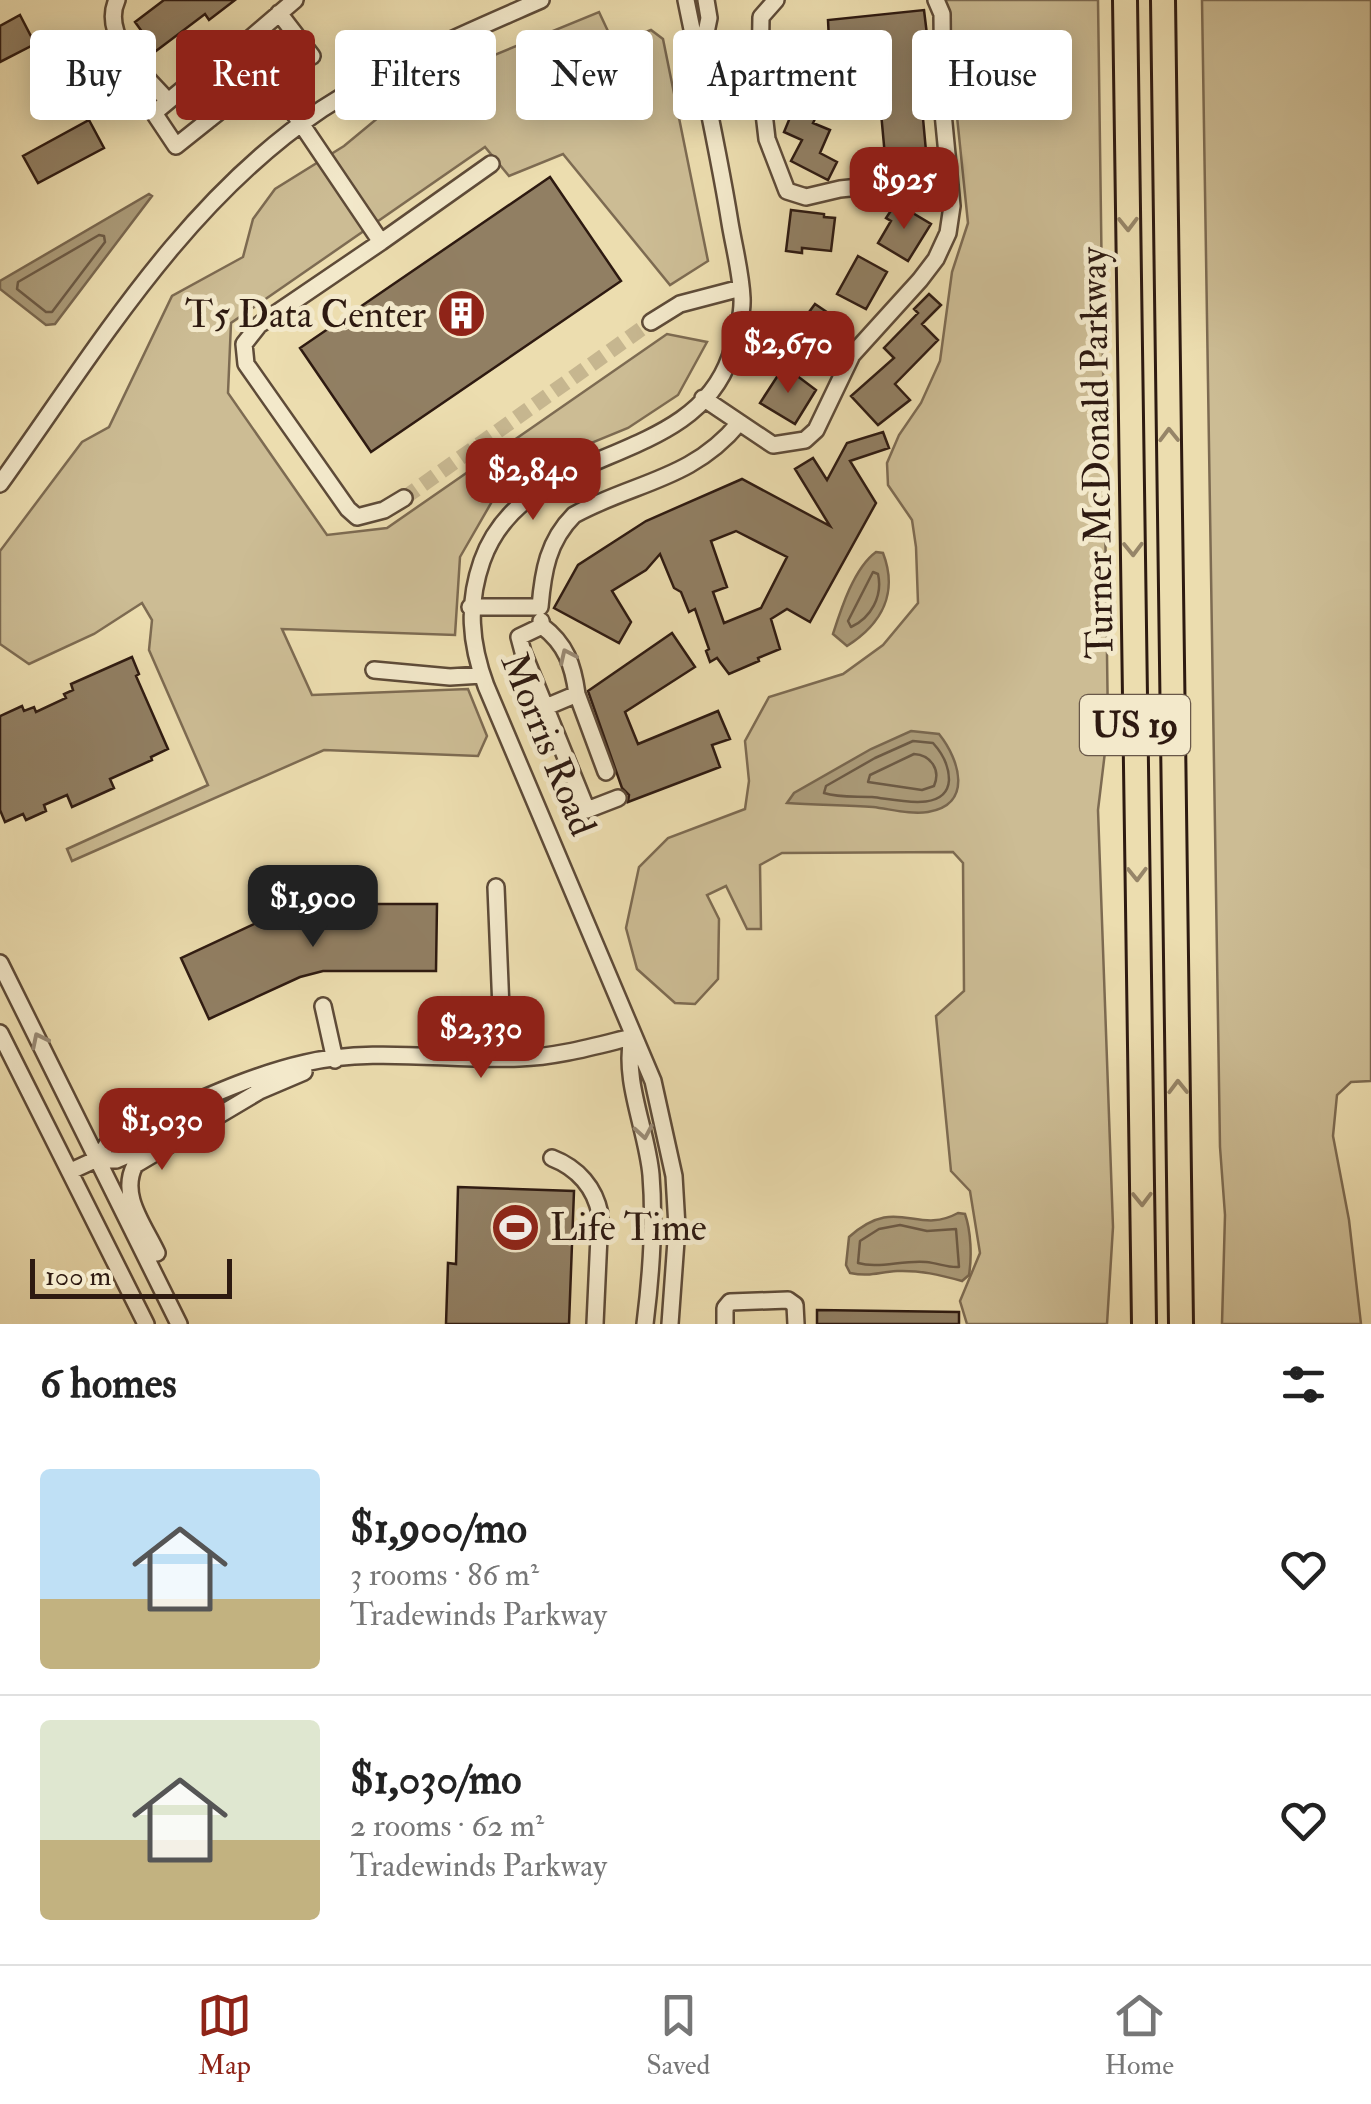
<!DOCTYPE html>
<meta charset="utf-8">
<style>
:root{--surface:#fff;--page:#f2f2f2;--text:#222;--muted:#767676;--line:#e0e0e0;--accent:#8f2418}
body{margin:0;font-family:"IM FELL Double Pica",serif;background:var(--page);color:var(--text);height:100vh;display:flex;flex-direction:column;font-size:38px;white-space:nowrap}
*{box-sizing:border-box;margin:0}
p{font-size:32px;color:var(--muted)}
.icon{flex:none;width:55px;height:55px;fill:none;stroke:currentColor;stroke-width:2;stroke-linecap:round;stroke-linejoin:round}
.map{position:relative;height:1324px;overflow:hidden}
.sheet{display:flex;flex-direction:column;background:var(--surface);flex:1}
.sheet>*{flex:none}
.hud{position:absolute;left:30px;top:30px;width:1312px;height:90px;display:flex;gap:20px}
.scale{position:absolute;left:30px;bottom:25px;width:202px;box-sizing:border-box;padding-left:10px;border:5px solid #2e1a11;border-top:0;font-size:28px;line-height:35px;white-space:nowrap;color:#2e1a11;-webkit-text-stroke:8px #f3e9cb;paint-order:stroke}
.price{position:absolute;translate:-50% -85px;padding:0 22px;border-radius:20px;background:var(--accent);color:#fff;font-size:32px;line-height:65px;filter:drop-shadow(0 2px 5px #0008)}
.price::after{content:'';position:absolute;left:50%;top:60px;width:30px;height:22px;margin-left:-15px;background:inherit;clip-path:polygon(0 0,100% 0,50% 100%)}
.price.selected{background:#222;color:#fff}
ul{padding:0;list-style:none}
li{display:flex;align-items:center;gap:30px;height:250px;padding:0 40px}
li+li{border-top:2px solid var(--line)}
li span{display:grid;place-items:center;flex:none;width:280px;height:200px;border-radius:10px;color:#555}
li>.icon{margin-inline-start:auto}
span .icon{width:120px;height:120px;fill:#fffc;stroke-width:1}
li b{font-size:42px}
h2{display:flex;justify-content:space-between;align-items:center;height:120px;padding:0 40px;font-size:42px}
.pill{padding:0 35px;border-radius:10px;background:var(--surface);box-shadow:0 5px 25px #0003;font-size:35px;line-height:90px}
.pill.selected{background:var(--accent);color:#fff}
.tabs{display:flex;justify-content:space-around;align-items:center;height:140px;border-top:2px solid var(--line);background:var(--surface);font-size:28px;color:var(--muted)}
.tabs a{display:grid;justify-items:center;gap:5px}
.tabs .selected{color:var(--accent)}
.map>svg:first-child{display:block}
.green{fill:#ccbc94;stroke:#7d6b52;stroke-width:2.5}
.water{fill:#ab9b79;stroke:#79674f;stroke-width:2.5}
.lines{fill:none;stroke-linecap:round;stroke-linejoin:round}
.shore{stroke:#6c5a45;stroke-width:2.5}
.building{fill:#917f63;stroke:#2e1a11;stroke-width:2.5;fill-rule:evenodd}
.minor-tunnel{stroke:#c6b68f;stroke-width:15;stroke-dasharray:15 8;stroke-linecap:butt}
.minor-casing{stroke:#5e4b38;stroke-width:20}
.highway-casing{stroke:#2e1a11;stroke-width:28}
.minor{stroke:#f3e9cb;stroke-width:15}
.highway{stroke:#ecddaf;stroke-width:22}
.oneway{stroke:#968568}
.oneway2{stroke:#9a8c77}
.labels{text-anchor:middle;stroke-width:10;stroke-linejoin:round;paint-order:stroke}
.shield{fill:#f3e9cb;stroke:#695849;stroke-width:2.5}
.shield-label{font-size:35px;font-weight:bold;fill:#2e1a11}
.poi-label{font-size:38px;fill:#2e1a11;stroke:#f3e9cb;text-anchor:end}
.street-label{font-size:38px;fill:#2e1a11;stroke:#f3e9cb}
</style>
<div class="map">
<svg width="1371" height="1324" viewBox="0 0 1371 1324">
<rect width="100%" height="100%" fill="#ecddaf"/>
<filter id="stains"><feTurbulence type="fractalNoise" baseFrequency=".002" numOctaves="4"/><feColorMatrix values="0 0 0 0 .2 0 0 0 0 .09 0 0 0 0 .02 0 0 0 .5 -.17"/></filter>
<radialGradient id="worn" r=".72"><stop offset=".6" stop-color="#630" stop-opacity="0"/><stop offset="1" stop-color="#630" stop-opacity=".3"/></radialGradient>
<path class="green" d="M 945,0 L 1098,0 L 1108,727 L 1098,810 L 1113,1227 L 1107,1324 L 967,1324 L 960,1301 L 980,1253 L 970,1191 L 951,1171 L 936,1016 L 964,991 L 963,863 L 953,852 L 782,853 L 760,865 L 761,929 L 747,929 L 726,886 L 707,895 L 719,919 L 718,979 L 695,1004 L 675,1003 L 637,969 L 626,928 L 639,867 L 668,838 L 745,809 L 749,781 L 745,741 L 769,697 L 843,674 L 883,645 L 918,603 L 916,547 L 912,520 L 888,485 L 887,463 L 899,435 L 921,403 L 940,361 L 952,272 L 968,223 Z
M 1202,0 L 1371,0 L 1371,1081 L 1351,1082 L 1337,1095 L 1333,1136 L 1349,1220 L 1361,1324 L 1222,1324 L 1225,1215 L 1220,1147 Z
M 599,12 L 614,44 L 651,30 L 663,39 L 708,261 L 670,285 L 563,154 L 509,176 L 485,147 L 231,323 L 228,393 L 327,535 L 387,528 L 667,334 L 707,342 L 678,395 L 628,428 L 552,459 L 494,498 L 460,557 L 455,635 L 282,629 L 312,695 L 468,689 L 487,736 L 478,756 L 324,750 L 72,861 L 67,849 L 208,785 L 149,650 L 152,620 L 142,603 L 94,634 L 29,664 L 0,644 L 0,551 L 82,442 L 109,427 L 172,296 L 243,257 L 253,219 L 275,189 L 344,146 L 385,112 L 458,70 Z"/>
<path class="water" d="M 149,194 L 152,196 L 55,324 L 46,325 L 0,289 L 0,281 Z
M 876,552 L 883,553 C 898,592 883,623 847,646 L 833,634 C 841,609 854,568 876,552 Z
M 911,731 L 939,734 C 960,760 973,805 928,812 C 911,815 890,809 873,807 C 845,805 816,805 787,803 L 794,793 L 871,749 Z
M 958,1213 L 965,1214 C 971,1231 972,1257 969,1275 L 962,1281 C 940,1275 920,1270 897,1271 C 878,1272 871,1277 850,1273 L 846,1265 L 849,1237 C 897,1194 916,1236 958,1213 Z"/>
<g class="lines">
<path class="shore" d="M 99,235 L 104,236 L 105,242 L 52,312 L 46,312 L 17,289 L 18,282 Z
M 873,572 L 878,574 C 883,596 871,618 851,627 L 848,621 Z
M 913,741 L 933,743 C 943,754 949,766 949,780 C 947,814 894,799 872,797 C 856,796 839,798 824,793 L 826,786 L 875,758 Z
M 914,754 C 931,755 941,770 934,786 L 922,790 L 868,782 L 870,775 Z
M 900,1225 L 927,1231 L 956,1229 L 959,1267 C 948,1268 938,1263 926,1262 C 902,1260 878,1269 858,1263 L 860,1241 L 879,1229 Z"/>
</g>
<path class="building" d="M 164,0 L 235,0 L 209,20 L 205,14 L 156,51 L 135,22 Z
M 924,10 L 929,51 L 917,53 L 927,162 L 886,167 L 876,58 L 830,61 L 828,20 Z
M 20,15 L 35,44 L 0,62 L 0,26 Z
M 787,56 L 825,72 L 815,96 L 824,100 L 813,123 L 830,130 L 820,153 L 837,162 L 828,180 L 791,161 L 802,140 L 784,132 L 794,108 L 778,101 L 788,78 L 779,75 Z
M 89,120 L 104,148 L 38,183 L 23,156 Z
M 550,177 L 621,281 L 371,452 L 300,348 Z
M 896,203 L 931,224 L 908,261 L 878,243 L 891,221 L 886,218 Z
M 791,210 L 824,214 L 824,217 L 835,218 L 831,251 L 802,248 L 802,253 L 786,251 Z
M 858,256 L 887,272 L 866,309 L 837,294 Z
M 929,294 L 941,305 L 922,324 L 938,340 L 895,384 L 910,400 L 878,425 L 851,396 L 894,358 L 884,348 L 918,313 L 914,309 Z
M 815,304 L 849,327 L 822,363 L 794,343 L 809,322 L 804,319 Z
M 784,366 L 816,390 L 795,424 L 760,403 Z
M 883,432 L 889,448 L 850,461 L 876,503 L 810,622 L 787,609 L 771,619 L 780,649 L 758,658 L 759,661 L 729,674 L 717,658 L 710,662 L 706,651 L 709,649 L 695,609 L 689,612 L 681,592 L 674,588 L 660,554 L 646,570 L 612,591 L 631,622 L 619,643 L 554,608 L 578,565 L 646,521 L 742,479 L 830,526 L 795,469 L 813,458 L 827,480 L 847,443 ZM 736,531 L 787,557 L 761,608 L 724,623 L 713,592 L 727,587 L 711,541 Z
M 672,633 L 695,667 L 625,712 L 638,744 L 718,711 L 730,739 L 712,745 L 720,767 L 628,802 L 629,795 L 622,788 L 588,691 Z
M 132,657 L 139,674 L 136,676 L 168,749 L 151,757 L 152,760 L 110,779 L 114,788 L 72,807 L 67,795 L 44,805 L 46,811 L 26,820 L 23,814 L 5,822 L 0,810 L 0,716 L 22,706 L 24,711 L 34,707 L 36,712 L 66,698 L 64,694 L 73,690 L 71,684 Z
M 349,904 L 437,904 L 436,971 L 323,971 L 300,977 L 209,1019 L 181,958 L 265,919 L 307,907 Z
M 458,1187 L 574,1191 L 569,1324 L 446,1324 L 448,1263 L 456,1264 Z
M 817,1310 L 959,1312 L 959,1324 L 817,1324 Z"/>
<g class="lines">
<path class="minor-tunnel" d="M 404,498 L 651,322"/>
<defs>
<path id="minor" d="M 117,0 C 100,36 146,76 168,101
M 295,0 L 246,42 L 381,242 L 259,325 L 244,344 L 246,364 L 348,509 L 357,517 L 384,510 L 404,498
M 776,0 L 761,17 L 760,79 L 767,139 L 787,191 L 806,197 L 840,189 L 948,178
M 279,13 L 312,56
M 701,57 L 709,18 L 706,0
M 217,62 L 240,95 L 176,146 L 154,113 L 230,50 L 246,42
M 185,88 L 210,119
M 381,242 L 491,164
M 651,322 L 680,304 L 741,288
M 703,398 L 773,445 L 805,440 L 816,430 L 852,355 L 920,280 L 936,259 L 948,233 L 952,206 L 943,113 L 942,14 L 936,0
M 0,484 C 96,350 183,202 322,109 C 391,64 466,33 541,0
M 470,607 L 540,607 C 543,571 548,541 574,515 C 634,482 692,480 739,423
M 541,621 L 542,626 C 566,644 573,665 577,694
M 542,626 L 519,637 L 523,652 L 587,810 L 618,798
M 374,670 L 450,677 L 482,675
M 546,707 L 577,694 L 606,772
M 496,887 L 503,1058
M 0,963 L 179,1324
M 323,1006 L 335,1060
M 0,1033 L 146,1324
M 632,1037 C 623,1082 647,1130 651,1175 C 655,1224 651,1276 645,1324
M 257,1092 L 304,1072
M 552,1158 C 578,1168 595,1188 600,1214 L 595,1324
M 97,1159 L 111,1139 L 126,1132 C 184,1108 243,1077 305,1063 C 374,1047 449,1061 519,1058 C 557,1057 595,1046 632,1037
M 71,1171 L 97,1159 L 116,1160 L 151,1145
M 157,1253 C 144,1225 119,1195 135,1165 L 263,1089
M 670,1324 L 677,1227 L 674,1176 L 653,1081 L 486,686 C 470,643 467,604 482,561 C 524,442 691,470 730,357 C 736,339 743,316 742,298 C 741,273 734,247 730,223 C 718,148 701,74 686,0
M 725,1324 L 725,1308 L 730,1302 L 788,1300 L 795,1305 L 796,1324"/>
<path id="highway" d="M 1125,0 L 1144,1324
M 1163,0 L 1181,1324"/>
</defs>
<use href="#minor" class="minor-casing"/>
<use href="#highway" class="highway-casing"/>
<use href="#minor" class="minor"/>
<use href="#highway" class="highway"/>
</g>
<defs><path id="oneway-chevron" d="M-2-3.5L2.5 0L-2 3.5" fill="none" stroke-width="1.6" stroke-linecap="round" stroke-linejoin="round" transform="scale(2.5)"/></defs>
<g class="oneway">
<use href="#oneway-chevron" transform="translate(1128 224) rotate(89)"/>
<use href="#oneway-chevron" transform="translate(1169 435) rotate(-91)"/>
<use href="#oneway-chevron" transform="translate(1133 549) rotate(89)"/>
<use href="#oneway-chevron" transform="translate(1137 874) rotate(89)"/>
<use href="#oneway-chevron" transform="translate(1178 1087) rotate(-91)"/>
<use href="#oneway-chevron" transform="translate(1142 1199) rotate(89)"/>
</g>
<g class="oneway2">
<use href="#oneway-chevron" transform="translate(567 656) rotate(-115)"/>
<use href="#oneway-chevron" transform="translate(39 1040) rotate(-116)"/>
<use href="#oneway-chevron" transform="translate(644 1132) rotate(80)"/>
</g>
<defs>
<symbol id="building-disc" viewBox="-11 -11 22 22"><circle r="9.5" fill="#8f2418" stroke="#f3e9cb"/><path d="M-4-6H4V6H1V3H-1V6H-4ZM-2.5-4.3h1.7v1.8h-1.7ZM.8-4.3h1.7v1.8H.8ZM-2.5-1h1.7V.8h-1.7ZM.8-1h1.7V.8H.8Z" fill="#fff"/></symbol>
<symbol id="stadium-disc" viewBox="-11 -11 22 22"><circle r="9.5" fill="#8f2418" stroke="#f3e9cb"/><path d="M0-5a6.5 5 0 1 0 0 10a6.5 5 0 1 0 0-10ZM-3.5-1.8h7v3.6h-7Z" fill="#fff"/></symbol>
</defs>
<g fill-rule="evenodd">
<use href="#building-disc" x="434" y="286" width="55" height="55"/>
<use href="#stadium-disc" x="488" y="1200" width="55" height="55"/>
</g>
<g class="labels">
<rect class="shield" x="1080" y="695" width="110" height="60" rx="8"/>
<g class="shield-label">
<text x="1135" y="737">US 19</text>
</g>
<g class="poi-label">
<text x="426" y="327">T5 Data Center</text>
<text x="550" y="1240" text-anchor="start">Life Time</text>
</g>
<g class="street-label">
<text transform="translate(1096 453) rotate(-91)" y="13">Turner McDonald Parkway</text>
<text transform="translate(549 744) rotate(68)" y="13">Morris Road</text>
</g>
</g>
<rect width="100%" height="100%" filter="url(#stains)"/>
<rect width="100%" height="100%" fill="url(#worn)"/>
</svg>
<div class="scale">100 m</div>
<b class="price" style="left:904px;top:232px">$925</b>
<b class="price" style="left:788px;top:396px">$2,670</b>
<b class="price" style="left:533px;top:523px">$2,840</b>
<b class="price selected" style="left:313px;top:950px">$1,900</b>
<b class="price" style="left:481px;top:1081px">$2,330</b>
<b class="price" style="left:162px;top:1173px">$1,030</b>
<div class="hud">
<a class="pill">Buy</a>
<a class="pill selected">Rent</a>
<a class="pill">Filters</a>
<a class="pill">New</a>
<a class="pill">Apartment</a>
<a class="pill">House</a>
</div>
</div>
<section class="sheet">
<h2>6 homes<svg class="icon" aria-label="filters" viewBox="0 0 24 24"><path d="M4 7h16M4 17h16"/><circle cx="9" cy="7" r="2"/><circle cx="15" cy="17" r="2"/></svg></h2>
<ul>
<li><span style="background:linear-gradient(#bfe0f5 65%,#c2b280 0)"><svg class="icon" aria-label="home" viewBox="0 0 24 24"><path d="M3 11l9-7 9 7M6 9v11h12V9"/></svg></span><div><b>$1,900/mo</b><p>3 rooms · 86 m²</p><p>Tradewinds Parkway</p></div><svg class="icon" aria-label="heart" viewBox="0 0 24 24"><path d="M12 20l-8-8c-3-5 5-10 8-4 3-6 11-1 8 4z"/></svg></li>
<li><span style="background:linear-gradient(#dfe7d0 60%,#c2b280 0)"><svg class="icon" aria-label="home" viewBox="0 0 24 24"><path d="M3 11l9-7 9 7M6 9v11h12V9"/></svg></span><div><b>$1,030/mo</b><p>2 rooms · 62 m²</p><p>Tradewinds Parkway</p></div><svg class="icon" aria-label="heart" viewBox="0 0 24 24"><path d="M12 20l-8-8c-3-5 5-10 8-4 3-6 11-1 8 4z"/></svg></li>
</ul>
</section>
<nav class="tabs">
<a class="selected"><svg class="icon" aria-label="map" viewBox="0 0 24 24"><path d="M3 6l6-2 6 2 6-2v14l-6 2-6-2-6 2zM9 4v14M15 6v14"/></svg>Map</a>
<a><svg class="icon" aria-label="saved" viewBox="0 0 24 24"><path d="M7 4h10v16l-5-4-5 4z"/></svg>Saved</a>
<a><svg class="icon" aria-label="home" viewBox="0 0 24 24"><path d="M3 11l9-7 9 7M6 9v11h12V9"/></svg>Home</a>
</nav>
